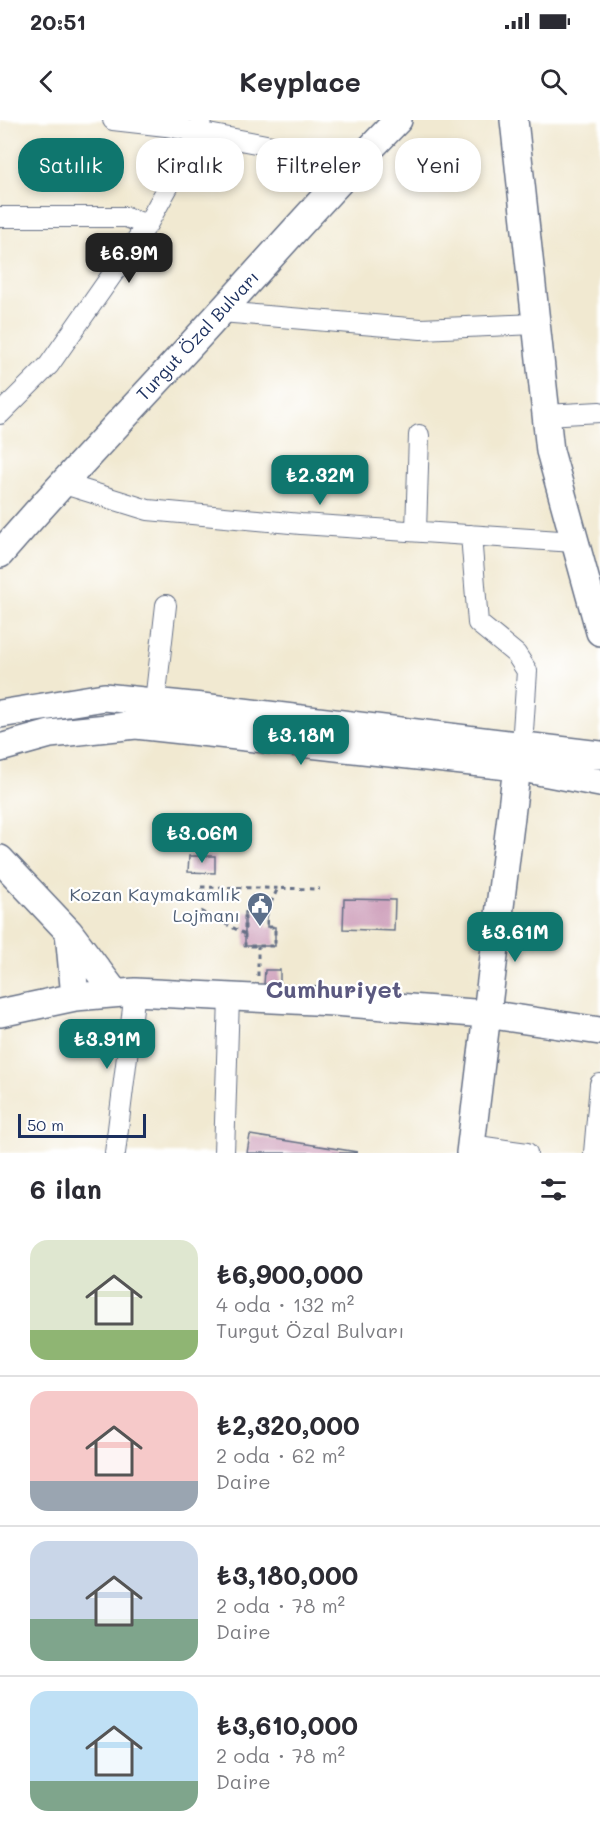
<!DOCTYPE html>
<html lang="tr">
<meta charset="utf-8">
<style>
:root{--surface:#fff;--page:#f2f2f3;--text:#2b2b33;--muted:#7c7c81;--line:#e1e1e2;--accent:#0f766e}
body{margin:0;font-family:Mali,sans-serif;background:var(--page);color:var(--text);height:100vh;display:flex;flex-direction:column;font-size:22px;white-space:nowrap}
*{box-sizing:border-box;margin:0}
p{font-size:20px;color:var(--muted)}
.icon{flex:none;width:33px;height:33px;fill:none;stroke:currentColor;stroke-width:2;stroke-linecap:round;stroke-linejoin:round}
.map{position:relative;height:1033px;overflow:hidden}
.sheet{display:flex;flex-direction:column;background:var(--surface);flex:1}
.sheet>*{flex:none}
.guide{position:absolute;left:18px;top:18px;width:564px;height:54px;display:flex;gap:12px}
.scale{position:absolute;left:18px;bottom:15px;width:128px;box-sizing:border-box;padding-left:6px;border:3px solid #1b2f5e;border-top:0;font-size:16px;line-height:21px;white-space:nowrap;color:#1b2f5e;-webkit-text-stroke:4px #fff;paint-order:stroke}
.price{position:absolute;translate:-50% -51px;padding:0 14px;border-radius:12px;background:var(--accent);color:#fff;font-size:20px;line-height:39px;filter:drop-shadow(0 2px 3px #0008)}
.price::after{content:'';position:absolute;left:50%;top:36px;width:18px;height:14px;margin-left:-9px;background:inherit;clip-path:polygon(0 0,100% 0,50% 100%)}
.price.selected{background:#222;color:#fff}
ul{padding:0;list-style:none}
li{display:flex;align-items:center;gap:18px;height:150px;padding:0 30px}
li+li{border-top:2px solid var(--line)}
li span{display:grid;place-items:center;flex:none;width:168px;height:120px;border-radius:18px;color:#555}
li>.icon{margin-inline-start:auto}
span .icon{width:72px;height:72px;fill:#fffc;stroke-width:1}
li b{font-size:26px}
h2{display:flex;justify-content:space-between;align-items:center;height:72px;padding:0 30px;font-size:26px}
.pill{padding:0 21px;border-radius:24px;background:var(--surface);box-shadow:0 3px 9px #0003;font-size:21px;line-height:54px}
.pill.selected{background:var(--accent);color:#fff}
.status{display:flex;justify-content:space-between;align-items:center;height:42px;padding:0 30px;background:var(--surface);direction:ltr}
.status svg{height:16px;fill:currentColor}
header{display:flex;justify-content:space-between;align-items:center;height:78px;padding:0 30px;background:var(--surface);font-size:27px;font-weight:800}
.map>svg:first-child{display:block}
.building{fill:#d1a6bf}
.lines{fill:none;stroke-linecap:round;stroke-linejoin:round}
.street-casing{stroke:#667086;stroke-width:22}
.secondary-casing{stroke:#667086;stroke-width:30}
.path{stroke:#667086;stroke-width:3;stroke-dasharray:4.5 4.5;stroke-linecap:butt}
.street{stroke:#fff;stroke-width:20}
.secondary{stroke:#fff;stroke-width:27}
.labels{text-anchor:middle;stroke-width:4.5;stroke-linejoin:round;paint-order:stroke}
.street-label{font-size:18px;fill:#1b2f5e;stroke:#fff}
.service-label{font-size:18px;fill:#4e5e75;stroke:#fff;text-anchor:end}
.district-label{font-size:24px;font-weight:bold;fill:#5b5980;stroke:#fff}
</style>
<div class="status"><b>20:51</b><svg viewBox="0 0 49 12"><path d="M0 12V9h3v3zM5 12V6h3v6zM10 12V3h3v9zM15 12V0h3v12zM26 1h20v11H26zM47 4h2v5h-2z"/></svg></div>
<header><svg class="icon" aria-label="back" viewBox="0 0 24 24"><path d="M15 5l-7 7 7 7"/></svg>Keyplace<svg class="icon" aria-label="search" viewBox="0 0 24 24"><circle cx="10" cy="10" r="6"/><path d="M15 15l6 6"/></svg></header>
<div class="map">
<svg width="600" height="1033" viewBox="0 0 600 1033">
<rect width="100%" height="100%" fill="#fff"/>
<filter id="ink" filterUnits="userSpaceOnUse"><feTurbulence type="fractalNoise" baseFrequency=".0167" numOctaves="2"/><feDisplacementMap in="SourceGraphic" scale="12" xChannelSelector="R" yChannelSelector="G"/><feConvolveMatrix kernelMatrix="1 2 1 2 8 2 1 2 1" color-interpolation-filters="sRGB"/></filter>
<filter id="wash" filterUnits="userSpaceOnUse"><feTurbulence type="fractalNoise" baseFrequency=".008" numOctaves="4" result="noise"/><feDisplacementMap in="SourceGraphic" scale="24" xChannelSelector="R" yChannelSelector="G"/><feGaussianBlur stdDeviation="1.35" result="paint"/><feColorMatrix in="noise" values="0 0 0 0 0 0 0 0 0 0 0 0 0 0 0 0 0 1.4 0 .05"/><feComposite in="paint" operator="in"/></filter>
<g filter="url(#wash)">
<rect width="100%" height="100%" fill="#f1e9d1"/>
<g id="blocks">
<path class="building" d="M 189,736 L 215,736 L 215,753 L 188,752 Z
M 344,779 L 395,780 L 394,811 L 343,809 Z
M 267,791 L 267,807 L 275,807 L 275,826 L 245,826 L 245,792 Z
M 265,850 L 280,850 L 280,865 L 264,865 Z
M 250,1015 L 357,1032 L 357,1033 L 247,1033 Z"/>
</g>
</g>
<g filter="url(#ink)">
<use href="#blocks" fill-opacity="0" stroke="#667086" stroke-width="1.5"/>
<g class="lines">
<defs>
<path id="street" d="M 113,0 L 166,6 L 356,42
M 0,97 L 126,97 L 147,105
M 221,192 L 421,209 L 536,204
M 0,294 L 49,245 L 147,105 L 198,13 L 201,0
M 546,295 L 600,292
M 61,363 L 148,390 L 301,404 L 575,422
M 416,411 L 419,315
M 471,415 L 478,503 L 516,534 L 527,551 L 522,626
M 155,582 L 166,485
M 471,1025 L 527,1033
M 115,1033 L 135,872
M 224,1033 L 229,878
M 594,1033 L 600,964"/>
<path id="secondary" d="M 514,0 L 550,331 L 600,512
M 0,434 C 61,363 126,296 189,227 C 259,151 326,73 398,0
M 0,594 L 104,577 L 202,587 L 600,635
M 0,628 L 50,614 L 136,605 L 517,647 L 600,663
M 0,739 L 69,812
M 75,877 L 69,812 L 115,873
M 0,893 L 75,877 L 135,872 L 334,882 L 486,894 L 600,911
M 470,1033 L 517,647"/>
</defs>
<use href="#street" class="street-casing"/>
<use href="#secondary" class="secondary-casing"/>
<path class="path" d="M 201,767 L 320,769
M 201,791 L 245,814
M 267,791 L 267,807 L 275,807 L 275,826 L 245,826 L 245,792 Z
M 267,791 L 278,768
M 258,856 L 258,827"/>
<use href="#street" class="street"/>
<use href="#secondary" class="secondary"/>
</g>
</g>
<defs>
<symbol id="civic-pin" viewBox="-11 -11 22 30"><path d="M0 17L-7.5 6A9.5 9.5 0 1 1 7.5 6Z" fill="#5c6f8a" stroke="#fff"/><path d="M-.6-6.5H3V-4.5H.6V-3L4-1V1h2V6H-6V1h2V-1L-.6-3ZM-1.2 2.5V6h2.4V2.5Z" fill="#fff"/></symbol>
</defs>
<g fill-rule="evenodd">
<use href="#civic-pin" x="245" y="770" width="30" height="40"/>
</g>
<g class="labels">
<g class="street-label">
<text transform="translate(198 216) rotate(-47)" y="6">Turgut Özal Bulvarı</text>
</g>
<g class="service-label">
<text x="240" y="781">Kozan Kaymakamlık<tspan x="240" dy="21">Lojmanı</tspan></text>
</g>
<g class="district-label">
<text x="334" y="878">Cumhuriyet</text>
</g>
</g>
</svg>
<div class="scale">50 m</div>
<b class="price selected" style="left:129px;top:164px">₺6.9M</b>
<b class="price" style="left:320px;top:386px">₺2.32M</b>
<b class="price" style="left:301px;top:646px">₺3.18M</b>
<b class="price" style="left:202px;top:744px">₺3.06M</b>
<b class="price" style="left:515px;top:843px">₺3.61M</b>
<b class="price" style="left:107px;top:950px">₺3.91M</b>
<div class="guide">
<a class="pill selected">Satılık</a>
<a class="pill">Kiralık</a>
<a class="pill">Filtreler</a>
<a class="pill">Yeni</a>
</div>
</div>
<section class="sheet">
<h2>6 ilan<svg class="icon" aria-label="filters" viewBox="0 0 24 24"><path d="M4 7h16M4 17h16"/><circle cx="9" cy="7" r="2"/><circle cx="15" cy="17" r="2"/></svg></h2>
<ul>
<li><span style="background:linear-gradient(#dfe7d0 75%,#8fb573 0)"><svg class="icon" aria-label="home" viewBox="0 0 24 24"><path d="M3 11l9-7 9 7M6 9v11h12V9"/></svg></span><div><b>₺6,900,000</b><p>4 oda · 132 m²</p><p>Turgut Özal Bulvarı</p></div></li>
<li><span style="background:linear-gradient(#f6c9c9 75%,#9aa5b1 0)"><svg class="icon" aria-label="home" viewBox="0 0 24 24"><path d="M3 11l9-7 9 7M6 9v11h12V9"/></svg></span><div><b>₺2,320,000</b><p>2 oda · 62 m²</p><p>Daire</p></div></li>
<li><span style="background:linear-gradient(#c9d6e8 65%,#7fa58c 0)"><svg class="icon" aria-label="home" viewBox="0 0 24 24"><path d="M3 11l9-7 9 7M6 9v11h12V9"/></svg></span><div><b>₺3,180,000</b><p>2 oda · 78 m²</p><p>Daire</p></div></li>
<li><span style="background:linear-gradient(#bfe0f5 75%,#7fa58c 0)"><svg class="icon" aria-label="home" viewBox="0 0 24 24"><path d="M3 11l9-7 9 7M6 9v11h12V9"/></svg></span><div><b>₺3,610,000</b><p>2 oda · 78 m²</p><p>Daire</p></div></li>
</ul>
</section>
